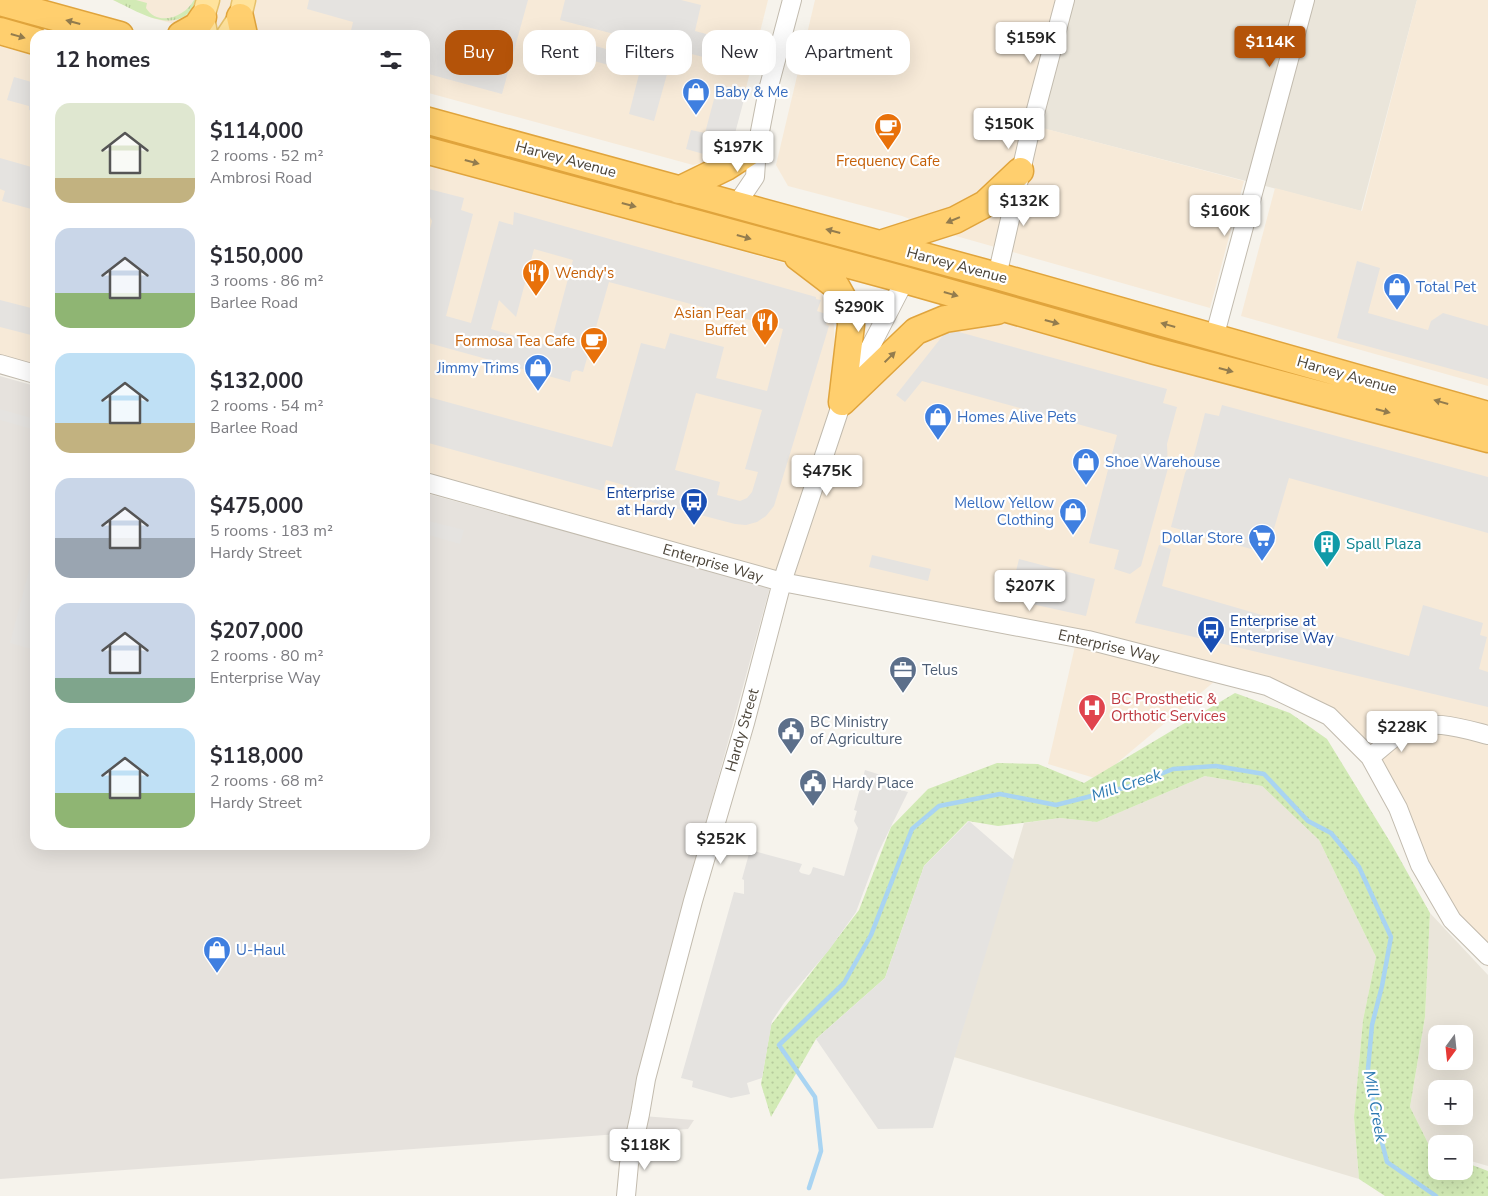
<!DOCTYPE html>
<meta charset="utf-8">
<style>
:root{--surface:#fff;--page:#f2f2f3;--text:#2b2b33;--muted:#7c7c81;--accent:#b45309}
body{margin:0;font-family:"Nunito Sans",sans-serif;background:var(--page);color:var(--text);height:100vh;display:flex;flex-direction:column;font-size:19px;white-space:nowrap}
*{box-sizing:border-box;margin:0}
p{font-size:16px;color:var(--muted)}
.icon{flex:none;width:28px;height:28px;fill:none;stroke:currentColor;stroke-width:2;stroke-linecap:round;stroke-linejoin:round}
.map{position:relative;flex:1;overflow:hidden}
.sheet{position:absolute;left:30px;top:30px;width:400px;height:820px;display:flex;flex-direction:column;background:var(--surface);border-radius:15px;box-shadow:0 5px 20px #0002}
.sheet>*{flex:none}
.top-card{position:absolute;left:445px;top:30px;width:475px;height:45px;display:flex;gap:10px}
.needle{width:32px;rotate:195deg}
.fabs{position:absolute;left:1428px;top:1025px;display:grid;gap:10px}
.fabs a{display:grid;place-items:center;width:45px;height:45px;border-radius:10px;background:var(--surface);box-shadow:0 5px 20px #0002;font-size:25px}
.price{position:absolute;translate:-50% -42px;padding:0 11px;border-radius:5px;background:#fff;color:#222;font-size:16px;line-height:32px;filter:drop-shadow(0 1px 2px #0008)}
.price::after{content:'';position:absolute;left:50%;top:30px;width:15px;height:11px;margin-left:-8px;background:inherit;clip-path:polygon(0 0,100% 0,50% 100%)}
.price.selected{background:var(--accent);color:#fff}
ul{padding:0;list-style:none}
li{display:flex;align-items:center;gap:15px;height:125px;padding:0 25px}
li span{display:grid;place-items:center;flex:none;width:140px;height:100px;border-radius:15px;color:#555}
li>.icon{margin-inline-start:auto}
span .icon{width:60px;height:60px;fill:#fffc;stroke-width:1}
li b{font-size:21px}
h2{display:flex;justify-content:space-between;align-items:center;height:60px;padding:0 25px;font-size:21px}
.chip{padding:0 18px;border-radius:15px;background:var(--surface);box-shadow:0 5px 20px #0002;font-size:18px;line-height:45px}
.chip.selected{background:var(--accent);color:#fff}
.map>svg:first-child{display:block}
.residential{fill:#eae5da;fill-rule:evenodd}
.commercial{fill:#f7ead8}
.industrial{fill:#e6e2dd}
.grass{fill:url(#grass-tufts)}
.park{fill:url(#park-dots)}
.parking{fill:#e5e3e0;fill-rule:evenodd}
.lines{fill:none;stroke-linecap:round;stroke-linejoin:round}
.stream{stroke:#a9d4f2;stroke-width:4.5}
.minor-casing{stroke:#c2bbae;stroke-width:20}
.major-casing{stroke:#e6c16a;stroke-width:25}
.highway-casing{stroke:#e0a43c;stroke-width:29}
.minor{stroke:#fff;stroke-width:18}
.major{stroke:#ffe39c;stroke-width:22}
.highway{stroke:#ffcf6e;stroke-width:26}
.oneway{fill:#937c4e}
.labels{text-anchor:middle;stroke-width:4.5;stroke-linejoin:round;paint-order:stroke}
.shop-label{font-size:15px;fill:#366cbe;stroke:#fff;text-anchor:start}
.street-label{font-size:15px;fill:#4b4439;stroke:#fff}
.food-label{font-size:15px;fill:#c56008;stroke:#fff;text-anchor:end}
.transit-label{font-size:15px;fill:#164399;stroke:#fff;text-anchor:end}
.culture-label{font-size:15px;fill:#0d838f;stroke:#fff;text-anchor:start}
.service-label{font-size:15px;fill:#4e5e75;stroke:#fff;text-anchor:start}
.health-label{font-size:15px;fill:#be3a42;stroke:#fff;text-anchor:start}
.water-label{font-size:16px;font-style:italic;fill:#2e7ab2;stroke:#fff}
</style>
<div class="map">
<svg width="1488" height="1196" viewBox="0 0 1488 1196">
<defs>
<pattern id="grass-tufts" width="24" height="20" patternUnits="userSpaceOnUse" patternTransform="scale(1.25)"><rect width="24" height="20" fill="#d2eab5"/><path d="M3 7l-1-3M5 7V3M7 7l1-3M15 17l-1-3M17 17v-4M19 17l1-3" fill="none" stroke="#b6ca9c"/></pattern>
<pattern id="park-dots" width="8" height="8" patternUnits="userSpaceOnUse" patternTransform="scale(1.25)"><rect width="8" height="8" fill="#d2eab5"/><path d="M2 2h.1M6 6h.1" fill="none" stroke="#b6ca9c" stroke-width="1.8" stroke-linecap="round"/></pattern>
</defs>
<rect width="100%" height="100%" fill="#f6f3ec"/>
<path class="residential" d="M 1071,0 L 1417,0 L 1361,211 L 1038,127 Z
M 1205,776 L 1262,786 L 1319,840 L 1376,957 L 1363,1020 L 1354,1117 L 1359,1179 L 954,1057 L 1024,823 L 1060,818 L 1097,822 Z
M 1430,913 L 1488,975 L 1488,1166 L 1464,1159 L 1464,1144 L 1436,1144 L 1436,1151 L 1431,1149 L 1410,1107 L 1425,1017 ZM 1436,1034 L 1464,1034 L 1464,1061 L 1436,1061 ZM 1436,1089 L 1464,1089 L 1464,1116 L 1436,1116 Z"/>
<path class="commercial" d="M 113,0 L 768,0 L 733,140 L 718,159 L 693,165 L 425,92 L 425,35 L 216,35 L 152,18 Z
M 815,0 L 1071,0 L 1039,127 L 1244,181 L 1210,308 L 956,236 L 902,216 L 788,186 L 776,165 Z
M 1417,0 L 1488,0 L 1488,386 L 1241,316 L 1275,188 L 1362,211 Z
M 0,46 L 35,56 L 35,366 L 0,356 Z
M 425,163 L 784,263 L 821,292 L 834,325 L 836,399 L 792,520 L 779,573 L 425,473 Z
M 1004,319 L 1488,449 L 1488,967 L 1446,925 L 1410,865 L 1391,810 L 1364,763 L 1325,721 L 1257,692 L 1215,681 L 1098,779 L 1048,764 L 1075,646 L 794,577 L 833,453 L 851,401 L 918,338 Z"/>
<path class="industrial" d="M 0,376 L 35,386 L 35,845 L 425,845 L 425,493 L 770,587 L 635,1085 L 630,1115 L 694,1120 L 688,1129 L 0,1179 Z"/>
<path class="grass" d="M 113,0 L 136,0 L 147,3 L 146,8 C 158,27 185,17 194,0 L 198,0 C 179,39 141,13 113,0 Z"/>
<path class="park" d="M 1235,693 L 1290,713 L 1327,739 L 1392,845 L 1430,913 L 1425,1017 L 1410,1107 L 1431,1149 L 1436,1151 L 1436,1171 L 1464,1171 L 1464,1162 L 1488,1171 L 1488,1196 L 1385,1196 L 1359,1179 L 1354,1117 L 1363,1020 L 1376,957 L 1319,840 L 1262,786 L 1205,776 L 1097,822 L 1060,818 L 998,826 L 968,821 L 924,866 L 885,978 L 816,1039 L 771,1117 L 761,1084 L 771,1025 L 859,910 L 891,827 L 928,789 L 997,763 L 1038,764 L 1084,783 Z"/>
<path class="parking" d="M 309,0 L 528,0 L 502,94 L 425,73 L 425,35 L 350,35 L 353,22 L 307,9 Z
M 565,0 L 681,0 L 701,5 L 695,31 L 744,44 L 738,66 L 560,20 Z
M 571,39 L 669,67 L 654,121 L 629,114 L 639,74 L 567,53 Z
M 14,77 L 35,83 L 35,111 L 29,110 L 29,106 L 7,100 Z
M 718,84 L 746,92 L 730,152 L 721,159 L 686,149 L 691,130 L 705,133 Z
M 0,158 L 35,168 L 35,210 L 2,201 L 5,191 L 0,189 Z
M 425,188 L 464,198 L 461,210 L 473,214 L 446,316 L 471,323 L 499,221 L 513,225 L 514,212 L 816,297 L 816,299 L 821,300 L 817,311 L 829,315 L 826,325 L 829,326 L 774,506 L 766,516 L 757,522 L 746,525 L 735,524 L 639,499 L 641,490 L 606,480 L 603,491 L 425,442 L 425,396 L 612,447 L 641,343 L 665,349 L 670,333 L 724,347 L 716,378 L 767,391 L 783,329 L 609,282 L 583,372 L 576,370 L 572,372 L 570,382 L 425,342 L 425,249 L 432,221 L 429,215 L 425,214 ZM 534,249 L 573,260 L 550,346 L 491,329 L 499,300 L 516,317 ZM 696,393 L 762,410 L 745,469 L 758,472 L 752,492 L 747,498 L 740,501 L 717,495 L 720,482 L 675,470 Z
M 1357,261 L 1380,268 L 1368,313 L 1428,330 L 1431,321 L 1443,313 L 1488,326 L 1488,379 L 1337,338 Z
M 0,300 L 35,309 L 35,336 L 0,327 Z
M 948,329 L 1167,389 L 1163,403 L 1177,407 L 1167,444 L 1168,468 L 1141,566 L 1130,574 L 1114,569 L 1119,550 L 1089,543 L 1117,435 L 922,381 L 905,402 L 896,395 Z
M 1222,405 L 1488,477 L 1488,533 L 1289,478 L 1270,542 L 1258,539 L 1255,550 L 1171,527 L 1185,473 L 1194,455 L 1205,413 L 1219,416 Z
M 0,409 L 35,419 L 35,430 L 0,420 Z
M 425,520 L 464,530 L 460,544 L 425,534 Z
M 1159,545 L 1171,549 L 1162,586 L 1296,625 L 1409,656 L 1423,605 L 1483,623 L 1480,635 L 1487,637 L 1479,669 L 1488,672 L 1488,707 L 1135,623 Z
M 35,548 L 35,650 L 10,643 Z
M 872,555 L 931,569 L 928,581 L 869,567 Z
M 1019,559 L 1095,579 L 1086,616 L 1009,599 Z
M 865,770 L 884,776 L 882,785 L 908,792 L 878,853 L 856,912 L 829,950 L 784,1003 L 772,1021 L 762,1078 L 747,1083 L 750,1094 L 731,1098 L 692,1087 L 693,1081 L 681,1078 L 734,892 L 744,894 L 744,880 L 742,879 L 750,850 L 802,864 L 799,871 L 801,873 L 809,875 L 811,873 L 813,867 L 844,876 L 858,828 L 854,821 L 857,811 L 854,810 Z
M 969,821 L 1014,860 L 933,1128 L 878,1129 L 816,1039 L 885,978 L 924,866 Z"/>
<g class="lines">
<path class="stream" d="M 809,1188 L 821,1151 L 815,1097 L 779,1045 L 844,983 L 871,935 L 912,829 L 939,806 L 1000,794 L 1056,805 L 1131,786 L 1173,769 L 1216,766 L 1264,774 L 1308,821 L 1331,833 L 1359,867 L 1391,937 L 1382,986 L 1372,1025 L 1368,1069 L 1375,1115 L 1387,1162 L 1436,1196"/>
<defs>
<path id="minor" d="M 736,205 L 755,177 L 757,147 L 768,90 L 792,0
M 997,276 L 1029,136 L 1065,0
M 1214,338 L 1305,0
M 0,364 L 35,374
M 425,482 L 782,582 L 1088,640 L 1267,686 L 1329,716 L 1370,757 L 1398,808 L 1420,865 L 1452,920 L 1488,956
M 1370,757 C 1381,749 1392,737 1405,731 C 1431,718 1461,728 1488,735
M 626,1196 L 629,1164 L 640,1114 L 646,1079 L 693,901 L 745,723 L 782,582 L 842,402 L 905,280"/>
<path id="major" d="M 206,34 L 203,17 L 208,0
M 228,35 L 240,17 L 244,0"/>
<path id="highway" d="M 0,2 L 120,35
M 240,17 L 244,35
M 0,31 L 35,41
M 181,35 L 197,26 L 203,17
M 425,120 L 997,276 L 1488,415
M 425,150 L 905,280 L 1155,351 L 1488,439
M 679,190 L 726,167 L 757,147
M 880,244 L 955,220 L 985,204 L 1020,171
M 798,257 L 836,286 L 850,311 L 851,325 L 842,402
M 842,402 L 916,331 L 945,319 L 997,311"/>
</defs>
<use href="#minor" class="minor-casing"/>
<use href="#major" class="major-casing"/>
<use href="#highway" class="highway-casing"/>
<use href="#minor" class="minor"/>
<use href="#major" class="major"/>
<use href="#highway" class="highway"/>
</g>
<defs><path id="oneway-solid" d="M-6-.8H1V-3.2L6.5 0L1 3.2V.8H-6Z" transform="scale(1.25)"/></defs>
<g class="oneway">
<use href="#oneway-solid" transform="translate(73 22) rotate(-165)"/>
<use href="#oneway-solid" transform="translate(18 36) rotate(16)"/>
<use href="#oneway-solid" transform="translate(472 162) rotate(15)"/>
<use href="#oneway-solid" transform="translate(629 205) rotate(15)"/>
<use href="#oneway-solid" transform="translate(953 220) rotate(157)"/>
<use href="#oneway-solid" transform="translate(833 231) rotate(-165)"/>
<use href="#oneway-solid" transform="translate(744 237) rotate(16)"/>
<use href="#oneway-solid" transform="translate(951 294) rotate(16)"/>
<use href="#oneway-solid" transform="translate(1052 322) rotate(15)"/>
<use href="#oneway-solid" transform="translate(1168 325) rotate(-164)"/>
<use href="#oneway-solid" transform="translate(890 357) rotate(-44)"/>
<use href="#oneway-solid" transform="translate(1226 370) rotate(15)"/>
<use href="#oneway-solid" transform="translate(1441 402) rotate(-164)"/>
<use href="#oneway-solid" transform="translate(1383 411) rotate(15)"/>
</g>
<defs>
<symbol id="shop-pin" viewBox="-11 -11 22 30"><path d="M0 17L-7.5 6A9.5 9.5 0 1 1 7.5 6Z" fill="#3f7fe0" stroke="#fff"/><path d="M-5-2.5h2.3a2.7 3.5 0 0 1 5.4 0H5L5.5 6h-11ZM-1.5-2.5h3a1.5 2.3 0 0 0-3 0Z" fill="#fff"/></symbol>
<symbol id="cafe-pin" viewBox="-11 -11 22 30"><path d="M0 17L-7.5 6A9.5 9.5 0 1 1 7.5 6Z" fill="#e8710a" stroke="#fff"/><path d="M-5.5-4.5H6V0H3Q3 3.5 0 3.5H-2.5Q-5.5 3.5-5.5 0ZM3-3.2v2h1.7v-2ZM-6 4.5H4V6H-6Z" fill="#fff"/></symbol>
<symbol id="restaurant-pin" viewBox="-11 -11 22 30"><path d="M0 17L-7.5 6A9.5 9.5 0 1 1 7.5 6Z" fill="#e8710a" stroke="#fff"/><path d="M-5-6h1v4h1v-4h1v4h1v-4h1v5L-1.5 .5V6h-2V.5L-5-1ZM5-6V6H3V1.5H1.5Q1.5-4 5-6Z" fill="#fff"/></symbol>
<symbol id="bus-pin" viewBox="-11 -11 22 30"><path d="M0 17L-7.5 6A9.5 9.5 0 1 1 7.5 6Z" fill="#1a4fb4" stroke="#fff"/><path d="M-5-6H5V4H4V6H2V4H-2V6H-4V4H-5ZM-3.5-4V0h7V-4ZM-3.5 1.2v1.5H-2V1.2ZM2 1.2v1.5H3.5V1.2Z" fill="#fff"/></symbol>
<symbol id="supermarket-pin" viewBox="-11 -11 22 30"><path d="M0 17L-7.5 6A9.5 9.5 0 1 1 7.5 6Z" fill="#3f7fe0" stroke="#fff"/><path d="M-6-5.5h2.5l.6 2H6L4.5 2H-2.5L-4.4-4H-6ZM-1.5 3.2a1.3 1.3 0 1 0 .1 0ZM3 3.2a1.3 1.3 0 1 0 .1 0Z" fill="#fff"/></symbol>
<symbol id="building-pin" viewBox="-11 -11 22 30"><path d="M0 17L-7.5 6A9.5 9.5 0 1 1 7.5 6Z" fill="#0f9aa8" stroke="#fff"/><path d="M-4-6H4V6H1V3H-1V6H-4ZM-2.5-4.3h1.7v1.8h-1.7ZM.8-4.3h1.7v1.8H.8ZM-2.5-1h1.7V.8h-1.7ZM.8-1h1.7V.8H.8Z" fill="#fff"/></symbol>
<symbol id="office-pin" viewBox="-11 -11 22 30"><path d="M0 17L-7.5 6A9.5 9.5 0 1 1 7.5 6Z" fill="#5c6f8a" stroke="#fff"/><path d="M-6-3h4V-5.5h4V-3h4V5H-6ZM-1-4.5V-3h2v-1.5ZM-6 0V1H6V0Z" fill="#fff"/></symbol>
<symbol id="hospital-pin" viewBox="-11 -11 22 30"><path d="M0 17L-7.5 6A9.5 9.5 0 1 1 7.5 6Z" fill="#e0444e" stroke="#fff"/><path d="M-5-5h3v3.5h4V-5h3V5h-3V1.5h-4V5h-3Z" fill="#fff"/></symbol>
<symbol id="civic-pin" viewBox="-11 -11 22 30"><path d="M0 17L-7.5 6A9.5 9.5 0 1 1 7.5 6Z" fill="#5c6f8a" stroke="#fff"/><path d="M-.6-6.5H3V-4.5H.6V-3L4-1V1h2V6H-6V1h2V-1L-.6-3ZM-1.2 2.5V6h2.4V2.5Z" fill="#fff"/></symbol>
</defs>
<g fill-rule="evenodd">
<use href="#shop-pin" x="680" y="76" width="32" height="43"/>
<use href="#cafe-pin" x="872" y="111" width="32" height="43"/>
<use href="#restaurant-pin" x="520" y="257" width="32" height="43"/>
<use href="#shop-pin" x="1381" y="271" width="32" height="43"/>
<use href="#restaurant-pin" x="749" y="306" width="32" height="43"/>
<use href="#cafe-pin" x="578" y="325" width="32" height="43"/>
<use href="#shop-pin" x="522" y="352" width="32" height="43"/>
<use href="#shop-pin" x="922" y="401" width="32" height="43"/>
<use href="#shop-pin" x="1070" y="446" width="32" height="43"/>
<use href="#bus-pin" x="678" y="486" width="32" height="43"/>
<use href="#shop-pin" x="1057" y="496" width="32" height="43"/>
<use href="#supermarket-pin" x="1246" y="522" width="32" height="43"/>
<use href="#building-pin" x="1311" y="528" width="32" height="43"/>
<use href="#bus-pin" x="1195" y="614" width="32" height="43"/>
<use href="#office-pin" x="887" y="654" width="32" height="43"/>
<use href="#hospital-pin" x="1076" y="692" width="32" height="43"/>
<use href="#civic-pin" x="775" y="715" width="32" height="43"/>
<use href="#civic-pin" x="797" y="767" width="32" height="43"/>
<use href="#shop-pin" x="201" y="934" width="32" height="43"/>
</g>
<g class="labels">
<g class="shop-label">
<text x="715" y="97">Baby &amp; Me</text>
<text x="1416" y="292">Total Pet</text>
<text x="519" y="373" text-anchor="end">Jimmy Trims</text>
<text x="957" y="422">Homes Alive Pets</text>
<text x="1105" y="467">Shoe Warehouse</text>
<text x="1054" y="508" text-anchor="end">Mellow Yellow<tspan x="1054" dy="17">Clothing</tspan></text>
<text x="1243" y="543" text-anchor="end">Dollar Store</text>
<text x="236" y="955">U-Haul</text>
</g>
<g class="street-label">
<text transform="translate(566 159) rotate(15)" y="5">Harvey Avenue</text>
<text transform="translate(957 265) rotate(15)" y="5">Harvey Avenue</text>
<text transform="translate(1347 375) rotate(16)" y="5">Harvey Avenue</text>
<text transform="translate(713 563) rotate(16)" y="5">Enterprise Way</text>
<text transform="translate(1109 646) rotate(13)" y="5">Enterprise Way</text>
<text transform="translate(742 730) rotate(-74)" y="5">Hardy Street</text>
</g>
<g class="food-label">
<text x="888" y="166" text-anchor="middle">Frequency Cafe</text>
<text x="555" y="278" text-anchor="start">Wendy's</text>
<text x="746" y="318">Asian Pear<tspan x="746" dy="17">Buffet</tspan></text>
<text x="575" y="346">Formosa Tea Cafe</text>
</g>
<g class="transit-label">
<text x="675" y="498">Enterprise<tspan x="675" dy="17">at Hardy</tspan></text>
<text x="1230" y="626" text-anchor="start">Enterprise at<tspan x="1230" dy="17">Enterprise Way</tspan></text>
</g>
<g class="culture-label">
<text x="1346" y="549">Spall Plaza</text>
</g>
<g class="service-label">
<text x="922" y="675">Telus</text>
<text x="810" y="727">BC Ministry<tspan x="810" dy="17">of Agriculture</tspan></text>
<text x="832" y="788">Hardy Place</text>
</g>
<g class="health-label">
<text x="1111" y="704">BC Prosthetic &amp;<tspan x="1111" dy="17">Orthotic Services</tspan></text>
</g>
<g class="water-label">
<text transform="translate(1126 784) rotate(-18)" y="6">Mill Creek</text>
<text transform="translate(1376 1106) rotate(80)" y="6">Mill Creek</text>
</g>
</g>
</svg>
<div class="fabs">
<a><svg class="needle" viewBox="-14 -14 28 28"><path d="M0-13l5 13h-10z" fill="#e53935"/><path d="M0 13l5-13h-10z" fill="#7c7c81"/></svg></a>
<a>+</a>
<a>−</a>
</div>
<b class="price" style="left:1031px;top:64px">$159K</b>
<b class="price selected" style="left:1270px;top:68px">$114K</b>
<b class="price" style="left:1009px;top:150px">$150K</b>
<b class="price" style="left:738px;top:173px">$197K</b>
<b class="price" style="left:1024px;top:227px">$132K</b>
<b class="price" style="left:1225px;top:237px">$160K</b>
<b class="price" style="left:859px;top:333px">$290K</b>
<b class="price" style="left:827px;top:497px">$475K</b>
<b class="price" style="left:1030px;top:612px">$207K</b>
<b class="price" style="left:1402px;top:753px">$228K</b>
<b class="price" style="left:721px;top:865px">$252K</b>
<b class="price" style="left:645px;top:1171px">$118K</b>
<div class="top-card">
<a class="chip selected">Buy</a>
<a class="chip">Rent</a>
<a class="chip">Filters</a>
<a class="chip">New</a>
<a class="chip">Apartment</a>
</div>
<section class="sheet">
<h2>12 homes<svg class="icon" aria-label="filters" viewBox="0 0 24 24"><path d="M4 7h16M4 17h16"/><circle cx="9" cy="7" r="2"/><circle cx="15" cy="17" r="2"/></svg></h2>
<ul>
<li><span style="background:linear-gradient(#dfe7d0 75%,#c2b280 0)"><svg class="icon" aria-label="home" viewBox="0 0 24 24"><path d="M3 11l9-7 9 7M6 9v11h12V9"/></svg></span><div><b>$114,000</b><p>2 rooms · 52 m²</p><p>Ambrosi Road</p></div></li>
<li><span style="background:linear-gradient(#c9d6e8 65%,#8fb573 0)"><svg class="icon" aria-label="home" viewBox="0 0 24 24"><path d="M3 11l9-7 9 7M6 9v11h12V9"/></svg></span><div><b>$150,000</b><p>3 rooms · 86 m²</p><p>Barlee Road</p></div></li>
<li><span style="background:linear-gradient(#bfe0f5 70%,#c2b280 0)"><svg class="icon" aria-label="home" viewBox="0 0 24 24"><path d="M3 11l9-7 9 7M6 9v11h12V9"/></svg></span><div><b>$132,000</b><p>2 rooms · 54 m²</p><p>Barlee Road</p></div></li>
<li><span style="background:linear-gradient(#c9d6e8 60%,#9aa5b1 0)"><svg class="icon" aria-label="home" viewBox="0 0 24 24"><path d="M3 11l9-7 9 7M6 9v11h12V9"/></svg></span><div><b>$475,000</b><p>5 rooms · 183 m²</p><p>Hardy Street</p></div></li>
<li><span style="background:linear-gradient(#c9d6e8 75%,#7fa58c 0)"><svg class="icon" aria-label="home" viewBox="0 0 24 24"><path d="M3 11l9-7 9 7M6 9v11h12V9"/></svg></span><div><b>$207,000</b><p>2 rooms · 80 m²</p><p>Enterprise Way</p></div></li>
<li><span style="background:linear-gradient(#bfe0f5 65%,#8fb573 0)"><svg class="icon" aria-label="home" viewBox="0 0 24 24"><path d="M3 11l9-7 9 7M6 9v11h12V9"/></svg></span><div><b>$118,000</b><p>2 rooms · 68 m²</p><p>Hardy Street</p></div></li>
</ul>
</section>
</div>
